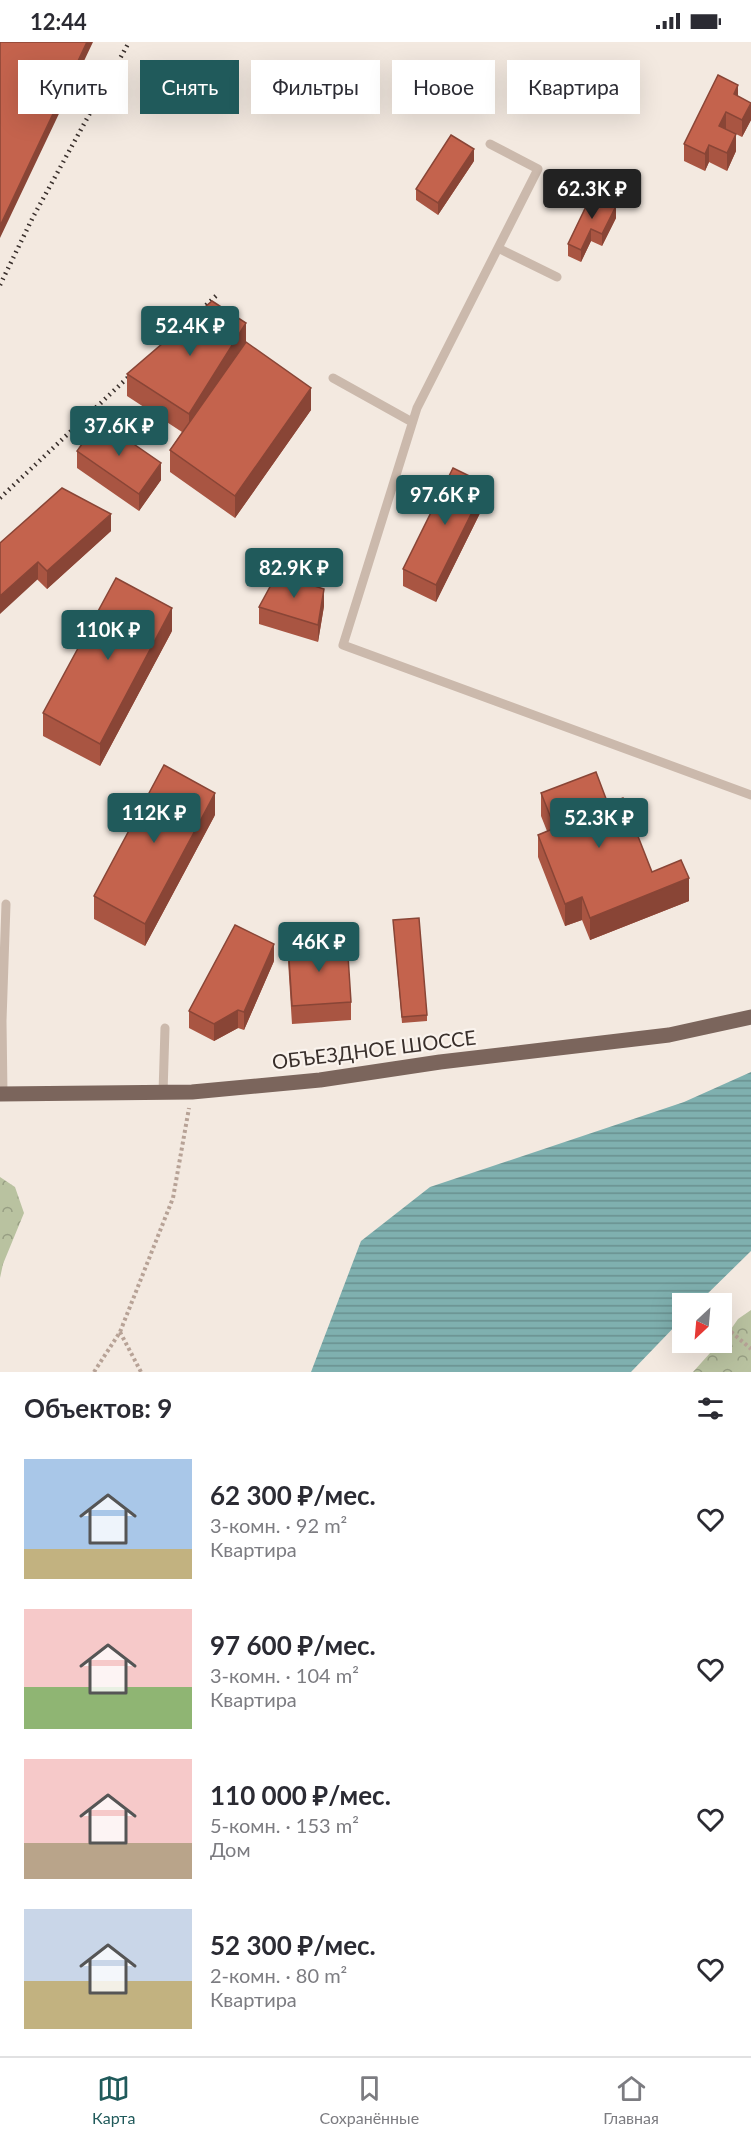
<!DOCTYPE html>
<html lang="ru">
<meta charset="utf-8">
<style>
:root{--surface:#fff;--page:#f7f7f7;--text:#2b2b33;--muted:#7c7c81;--line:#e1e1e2;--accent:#205a5b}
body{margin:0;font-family:Lato,sans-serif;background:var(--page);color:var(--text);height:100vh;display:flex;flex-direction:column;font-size:22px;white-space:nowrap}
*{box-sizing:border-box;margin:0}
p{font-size:20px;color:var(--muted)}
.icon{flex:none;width:33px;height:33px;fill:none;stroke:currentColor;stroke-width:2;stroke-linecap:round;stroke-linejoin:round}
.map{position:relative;height:1330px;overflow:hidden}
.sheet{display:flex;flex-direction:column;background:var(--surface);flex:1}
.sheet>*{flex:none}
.banner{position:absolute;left:18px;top:18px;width:716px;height:54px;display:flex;gap:12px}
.needle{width:39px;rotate:206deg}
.fabs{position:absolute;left:672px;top:1251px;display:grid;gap:12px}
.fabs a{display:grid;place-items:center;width:60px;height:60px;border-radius:0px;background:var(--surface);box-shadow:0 6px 24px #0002;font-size:30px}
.price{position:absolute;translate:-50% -51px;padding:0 14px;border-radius:6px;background:var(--accent);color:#fff;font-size:20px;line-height:39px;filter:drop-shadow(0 2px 3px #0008)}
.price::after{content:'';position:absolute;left:50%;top:36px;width:18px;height:14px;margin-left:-9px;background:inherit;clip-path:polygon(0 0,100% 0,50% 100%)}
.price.active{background:#222;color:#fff}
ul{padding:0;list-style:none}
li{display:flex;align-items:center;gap:18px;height:150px;padding:0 24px}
li span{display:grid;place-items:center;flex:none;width:168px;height:120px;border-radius:0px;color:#555}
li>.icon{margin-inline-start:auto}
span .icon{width:72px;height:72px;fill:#fffc;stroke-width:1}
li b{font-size:26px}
h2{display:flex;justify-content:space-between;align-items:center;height:72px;padding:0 24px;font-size:26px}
.tag{padding:0 21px;border-radius:0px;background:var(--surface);box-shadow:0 6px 24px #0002;font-size:21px;line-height:54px}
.tag.active{background:var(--accent);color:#fff}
.status{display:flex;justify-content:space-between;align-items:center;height:42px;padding:0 30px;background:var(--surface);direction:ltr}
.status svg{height:16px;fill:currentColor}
.tabs{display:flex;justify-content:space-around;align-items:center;height:84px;border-top:2px solid var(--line);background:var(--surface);font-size:16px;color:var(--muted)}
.tabs a{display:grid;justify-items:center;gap:3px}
.tabs .active{color:var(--accent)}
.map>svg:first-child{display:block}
.forest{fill:url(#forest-crowns)}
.water{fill:url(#water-rules)}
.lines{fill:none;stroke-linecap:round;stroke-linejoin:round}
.path{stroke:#b7a296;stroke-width:4;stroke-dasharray:3 3;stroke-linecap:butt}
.service{stroke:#cbb9ac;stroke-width:9}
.primary{stroke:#7b655c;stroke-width:15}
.rail{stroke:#392f2b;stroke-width:4.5;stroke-dasharray:1.5 4.5;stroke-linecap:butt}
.wall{fill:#a95542}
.shaded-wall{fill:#894536}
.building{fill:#c4634d;stroke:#894536;stroke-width:1.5}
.labels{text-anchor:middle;stroke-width:4.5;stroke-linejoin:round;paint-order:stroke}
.street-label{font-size:20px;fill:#392f2b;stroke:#faf3ed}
</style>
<div class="status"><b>12:44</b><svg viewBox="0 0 49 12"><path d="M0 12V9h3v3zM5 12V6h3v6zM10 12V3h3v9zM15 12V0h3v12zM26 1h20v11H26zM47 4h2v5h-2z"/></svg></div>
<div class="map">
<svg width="751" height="1330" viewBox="0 0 751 1330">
<defs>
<pattern id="forest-crowns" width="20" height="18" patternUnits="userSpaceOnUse" patternTransform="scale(1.5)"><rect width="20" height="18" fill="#b9c2a0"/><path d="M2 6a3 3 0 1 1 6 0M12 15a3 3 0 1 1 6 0" fill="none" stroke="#979e83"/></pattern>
<pattern id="water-rules" width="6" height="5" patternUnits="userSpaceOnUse" patternTransform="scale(1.5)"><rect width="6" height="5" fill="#7fb0af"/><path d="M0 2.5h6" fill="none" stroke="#69908f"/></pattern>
</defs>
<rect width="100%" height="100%" fill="#f3e9e0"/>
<path class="forest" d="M 0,1135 L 15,1145 L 24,1171 L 3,1222 L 0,1236 Z
M 751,1268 L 751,1330 L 693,1330 L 719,1301 L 722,1300 L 738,1277 Z"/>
<path class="water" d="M 751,1030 L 751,1209 L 698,1261 L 682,1262 L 682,1277 L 631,1330 L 311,1330 L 361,1199 L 430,1145 L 684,1060 Z"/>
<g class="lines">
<path class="path" d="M 722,1282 L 751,1307
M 120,1290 L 141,1330
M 94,1330 L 120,1290 L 173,1156 L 189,1066"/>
<path class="service" d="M 490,102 L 538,127 L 417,366 L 343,603 L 751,753
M 498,206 L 557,235
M 333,336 L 412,380
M 163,1051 L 165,986
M 3,1052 L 2,979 L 6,862"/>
<path class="primary" d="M 0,1052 L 192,1050 L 320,1038 L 440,1020 L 669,993 L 751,975"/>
<path class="rail" d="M 0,243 L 33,175 L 129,0
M 171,296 L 218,252
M 0,456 L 140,324"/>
</g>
<path class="wall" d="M 738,54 L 751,78 L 742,95 L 736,92 L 736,109 L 727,129 L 709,120 L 705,129 L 684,119 L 684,102 Z
M 474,119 L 438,173 L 416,158 L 416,147 Z
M 592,152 L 616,176 L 602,204 L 591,199 L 581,220 L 568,214 L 568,202 Z
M 246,300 L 311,368 L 235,476 L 170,430 L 170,408 L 182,390 L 127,354 L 127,332 Z
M 77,409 L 161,438 L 139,469 L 77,426 Z
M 486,459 L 436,560 L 403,544 L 403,527 Z
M 111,489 L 47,547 L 0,501 Z
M 324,564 L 318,600 L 259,582 L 259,565 Z
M 172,589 L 100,724 L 43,694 L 43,671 Z
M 541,751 L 608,762 L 652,830 L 689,859 L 590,898 L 582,878 L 565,884 L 538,815 L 538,793 L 547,789 L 541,774 Z
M 215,773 L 145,904 L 94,877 L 94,854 Z
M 393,878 L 427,973 L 427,979 L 402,981 Z
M 288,901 L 351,960 L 351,978 L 292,982 L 288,919 Z
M 274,919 L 244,988 L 238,986 L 214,999 L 189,986 L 189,969 Z"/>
<path class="shaded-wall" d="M 87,0 L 93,0 L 0,196 L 0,184 Z
M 738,43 L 738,61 L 734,52 Z
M 751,61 L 751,78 L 742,95 L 742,78 Z
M 726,70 L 726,87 L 719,84 Z
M 736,92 L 736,109 L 727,129 L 727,111 Z
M 709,103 L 709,120 L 705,129 L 705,112 Z
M 474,107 L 474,119 L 438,173 L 438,161 Z
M 616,164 L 616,176 L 602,204 L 602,192 Z
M 591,187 L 591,199 L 581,220 L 581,208 Z
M 246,281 L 246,304 L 189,395 L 189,372 Z
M 311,346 L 311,368 L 235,476 L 235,454 Z
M 161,421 L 161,438 L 139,469 L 139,452 Z
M 486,442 L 486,459 L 436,560 L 436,543 Z
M 111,472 L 111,489 L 47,547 L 47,529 Z
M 38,520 L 38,537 L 0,572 L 0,554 Z
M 324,547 L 324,564 L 318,600 L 318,583 Z
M 172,566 L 172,589 L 100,724 L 100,702 Z
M 215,751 L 215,773 L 145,904 L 145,882 Z
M 689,836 L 689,859 L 590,898 L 590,876 Z
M 582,855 L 582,878 L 565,884 L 565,862 Z
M 274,902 L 274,919 L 244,988 L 244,970 Z
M 238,968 L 238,986 L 214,999 L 214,982 Z"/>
<path class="building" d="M 0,0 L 87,0 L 0,184 Z
M 718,33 L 738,43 L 734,52 L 751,61 L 742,78 L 726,70 L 719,84 L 736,92 L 727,111 L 709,103 L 705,112 L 684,102 Z
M 451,93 L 474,107 L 438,161 L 416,147 Z
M 592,152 L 616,164 L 602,192 L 591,187 L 581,208 L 568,202 Z
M 212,259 L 246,281 L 189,372 L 127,332 Z
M 246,300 L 311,346 L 235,454 L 170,408 Z
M 99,378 L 161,421 L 139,452 L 77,409 Z
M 453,426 L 486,442 L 436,543 L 403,527 Z
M 62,446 L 111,472 L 47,529 L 38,520 L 0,554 L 0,501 Z
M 277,532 L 324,547 L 318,583 L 259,565 Z
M 116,536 L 172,566 L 100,702 L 43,671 Z
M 164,723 L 215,751 L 145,882 L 94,854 Z
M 596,730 L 608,762 L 623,756 L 652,830 L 681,818 L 689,836 L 590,876 L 582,855 L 565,862 L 538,793 L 555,786 L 541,751 Z
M 419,876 L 427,973 L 402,975 L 393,878 Z
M 235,883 L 274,902 L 244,970 L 238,968 L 214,982 L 189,969 Z
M 347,898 L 351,960 L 292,964 L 288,901 Z"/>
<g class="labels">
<g class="street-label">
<text transform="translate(374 1008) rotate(-7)" y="7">ОБЪЕЗДНОЕ ШОССЕ</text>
</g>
</g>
</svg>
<div class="fabs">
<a><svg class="needle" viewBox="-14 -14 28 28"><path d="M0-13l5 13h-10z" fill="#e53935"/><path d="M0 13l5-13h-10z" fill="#7c7c81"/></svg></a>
</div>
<b class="price active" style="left:592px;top:178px">62.3K ₽</b>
<b class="price" style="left:190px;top:315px">52.4K ₽</b>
<b class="price" style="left:119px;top:415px">37.6K ₽</b>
<b class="price" style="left:445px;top:484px">97.6K ₽</b>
<b class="price" style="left:294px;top:557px">82.9K ₽</b>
<b class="price" style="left:108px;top:619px">110K ₽</b>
<b class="price" style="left:154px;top:802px">112K ₽</b>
<b class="price" style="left:599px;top:807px">52.3K ₽</b>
<b class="price" style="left:319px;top:931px">46K ₽</b>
<div class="banner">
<a class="tag">Купить</a>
<a class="tag active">Снять</a>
<a class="tag">Фильтры</a>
<a class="tag">Новое</a>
<a class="tag">Квартира</a>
</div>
</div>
<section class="sheet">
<h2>Объектов: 9<svg class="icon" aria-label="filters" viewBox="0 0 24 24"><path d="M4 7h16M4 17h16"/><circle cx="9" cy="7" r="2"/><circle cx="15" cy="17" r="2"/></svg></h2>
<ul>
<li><span style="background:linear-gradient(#a9c7e8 75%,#c2b280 0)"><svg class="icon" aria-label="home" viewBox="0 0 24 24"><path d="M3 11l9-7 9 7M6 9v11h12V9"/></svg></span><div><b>62 300 ₽/мес.</b><p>3-комн. · 92 m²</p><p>Квартира</p></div><svg class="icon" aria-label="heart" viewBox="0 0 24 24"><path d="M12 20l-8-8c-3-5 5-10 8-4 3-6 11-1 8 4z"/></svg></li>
<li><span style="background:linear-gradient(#f6c9c9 65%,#8fb573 0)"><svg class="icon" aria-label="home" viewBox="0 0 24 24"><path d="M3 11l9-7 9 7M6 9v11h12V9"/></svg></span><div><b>97 600 ₽/мес.</b><p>3-комн. · 104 m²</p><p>Квартира</p></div><svg class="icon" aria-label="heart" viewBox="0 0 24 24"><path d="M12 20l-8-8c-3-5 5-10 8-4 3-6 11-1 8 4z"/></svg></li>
<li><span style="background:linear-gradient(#f6c9c9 70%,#b9a48a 0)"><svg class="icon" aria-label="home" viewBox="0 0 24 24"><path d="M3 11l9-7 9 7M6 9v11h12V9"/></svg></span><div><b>110 000 ₽/мес.</b><p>5-комн. · 153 m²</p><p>Дом</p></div><svg class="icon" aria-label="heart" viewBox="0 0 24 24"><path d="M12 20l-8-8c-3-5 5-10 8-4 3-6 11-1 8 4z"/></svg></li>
<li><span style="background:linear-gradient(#c9d6e8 60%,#c2b280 0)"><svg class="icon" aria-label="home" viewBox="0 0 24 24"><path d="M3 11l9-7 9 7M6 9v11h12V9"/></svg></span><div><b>52 300 ₽/мес.</b><p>2-комн. · 80 m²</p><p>Квартира</p></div><svg class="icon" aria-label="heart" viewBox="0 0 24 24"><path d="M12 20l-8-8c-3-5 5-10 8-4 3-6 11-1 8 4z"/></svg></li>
</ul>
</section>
<nav class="tabs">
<a class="active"><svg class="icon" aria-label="map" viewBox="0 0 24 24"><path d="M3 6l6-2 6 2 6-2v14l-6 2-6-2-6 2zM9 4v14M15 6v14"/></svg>Карта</a>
<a><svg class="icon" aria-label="saved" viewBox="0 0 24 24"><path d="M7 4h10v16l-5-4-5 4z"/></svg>Сохранённые</a>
<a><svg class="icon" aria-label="home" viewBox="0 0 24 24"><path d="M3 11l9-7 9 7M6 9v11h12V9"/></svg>Главная</a>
</nav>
